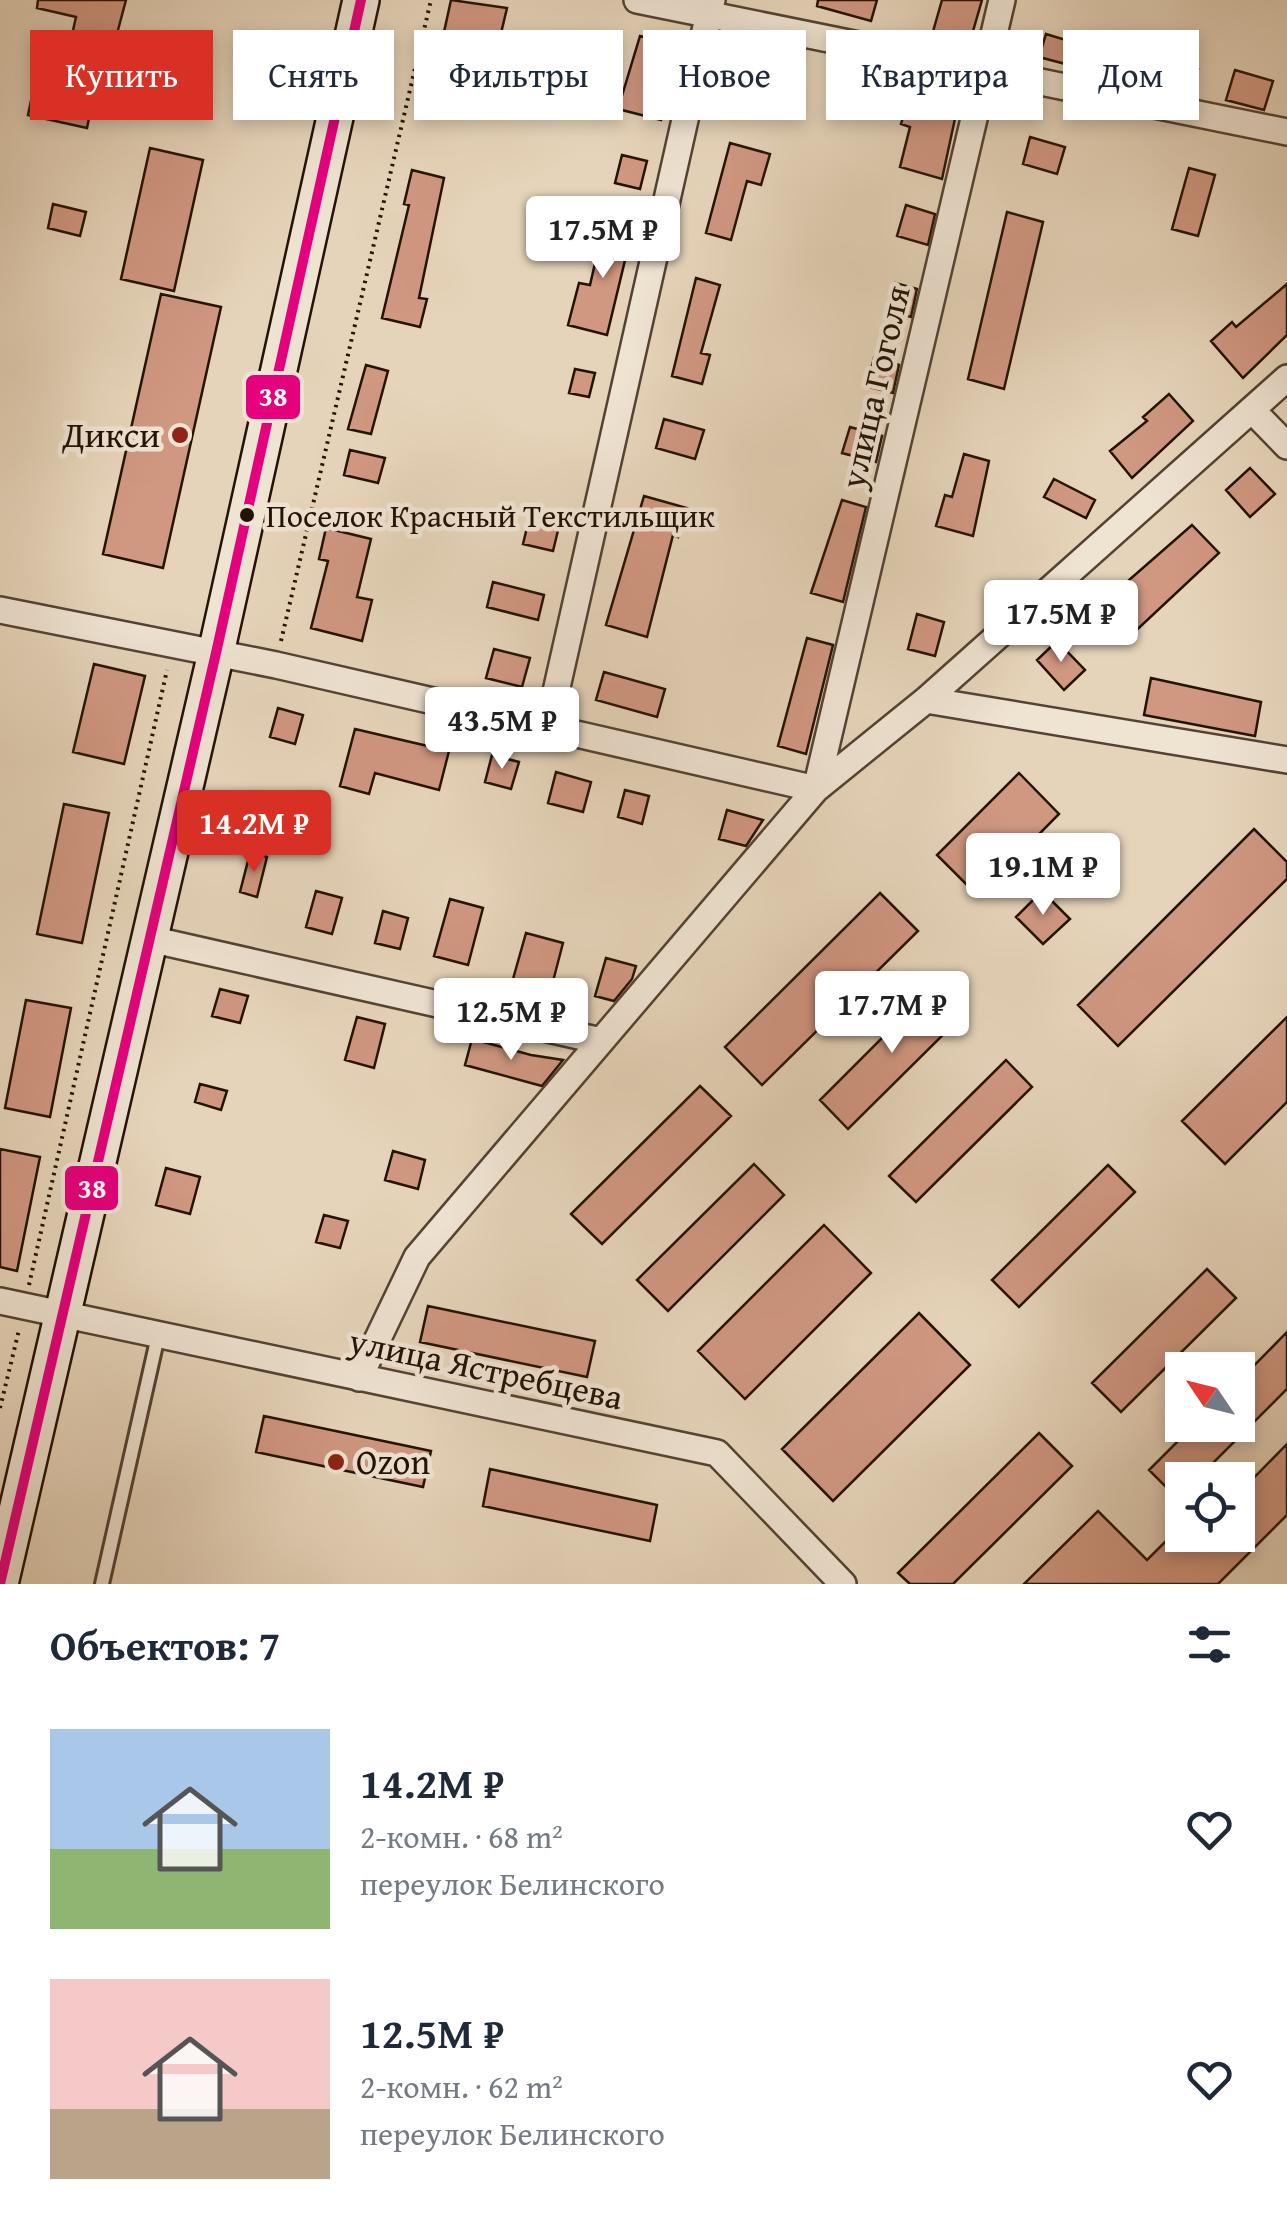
<!DOCTYPE html>
<html lang="ru">
<meta charset="utf-8">
<style>
:root{--surface:#fff;--page:#f2f2f3;--text:#1f2937;--muted:#747a83;--accent:#d93025}
body{margin:0;font-family:"Gentium Book Plus",serif;background:var(--page);color:var(--text);height:100vh;display:flex;flex-direction:column;font-size:38px;white-space:nowrap}
*{box-sizing:border-box;margin:0}
p{font-size:32px;color:var(--muted)}
.icon{flex:none;width:55px;height:55px;fill:none;stroke:currentColor;stroke-width:2;stroke-linecap:round;stroke-linejoin:round}
.map{position:relative;height:1584px;overflow:hidden}
.panel{display:flex;flex-direction:column;background:var(--surface);flex:1}
.panel>*{flex:none}
.banner{position:absolute;left:30px;top:30px;width:1228px;height:90px;display:flex;gap:20px}
.needle{width:65px;rotate:305deg}
.fabs{position:absolute;left:1165px;top:1352px;display:grid;gap:20px}
.fabs a{display:grid;place-items:center;width:90px;height:90px;border-radius:0px;background:var(--surface);box-shadow:0 5px 15px #0003;font-size:50px}
.price{position:absolute;translate:-50% -85px;padding:0 22px;border-radius:10px;background:#fff;color:#222;font-size:32px;line-height:65px;filter:drop-shadow(0 2px 5px #0008)}
.price::after{content:'';position:absolute;left:50%;top:60px;width:30px;height:22px;margin-left:-15px;background:inherit;clip-path:polygon(0 0,100% 0,50% 100%)}
.price.on{background:var(--accent);color:#fff}
ul{padding:0;list-style:none}
li{display:flex;align-items:center;gap:30px;height:250px;padding:0 50px}
li span{display:grid;place-items:center;flex:none;width:280px;height:200px;border-radius:0px;color:#555}
li>.icon{margin-inline-start:auto}
span .icon{width:120px;height:120px;fill:#fffc;stroke-width:1}
li b{font-size:42px}
h2{display:flex;justify-content:space-between;align-items:center;height:120px;padding:0 50px;font-size:42px}
.chip{padding:0 35px;border-radius:0px;background:var(--surface);box-shadow:0 5px 15px #0003;font-size:35px;line-height:90px}
.chip.on{background:var(--accent);color:#fff}
.map>svg:first-child{display:block}
.building{fill:#d09781;stroke:#241205;stroke-width:2.5}
.lines{fill:none;stroke-linecap:round;stroke-linejoin:round}
.service-casing{stroke:#544232;stroke-width:18}
.minor-casing{stroke:#544232;stroke-width:30}
.secondary-casing{stroke:#241205;stroke-width:40}
.path{stroke:#241205;stroke-width:4;stroke-dasharray:2.5 5;stroke-linecap:butt}
.service{stroke:#efe3d2;stroke-width:12}
.minor{stroke:#efe3d2;stroke-width:25}
.secondary{stroke:#efe3d2;stroke-width:35}
.bus-1-casing{stroke:#efe3d2;stroke-width:18}
.bus-1{stroke:#e5007d;stroke-width:10}
.poi-dot{fill:#8f2418;stroke:#efe3d2;stroke-width:4}
.bus-dot{fill:#241205;stroke:#efe3d2;stroke-width:4}
.labels{text-anchor:middle;stroke-width:9;stroke-linejoin:round;paint-order:stroke}
.bus-label{font-size:32px;fill:#241205;stroke:#efe3d2;text-anchor:start}
.street-label{font-size:35px;fill:#241205;stroke:#efe3d2}
.poi-label{font-size:35px;fill:#241205;stroke:#efe3d2;text-anchor:end}
.line-badge{stroke:#efe3d2;stroke-width:4}
.badge-label{font-size:28px;text-anchor:middle;font-weight:bold;fill:#fff}
</style>
<div class="map">
<svg width="1287" height="1584" viewBox="0 0 1287 1584">
<rect width="100%" height="100%" fill="#e6d4ba"/>
<filter id="stains"><feTurbulence type="fractalNoise" baseFrequency=".002" numOctaves="4"/><feColorMatrix values="0 0 0 0 .2 0 0 0 0 .09 0 0 0 0 .02 0 0 0 .5 -.17"/></filter>
<radialGradient id="worn" r=".72"><stop offset=".6" stop-color="#630" stop-opacity="0"/><stop offset="1" stop-color="#630" stop-opacity=".3"/></radialGradient>
<path class="building" d="M 38,0 L 126,0 L 118,30 L 147,37 L 136,83 L 65,66 L 76,17 L 37,8 Z
M 451,0 L 507,8 L 498,46 L 444,32 Z
M 818,0 L 877,0 L 871,21 L 817,6 Z
M 942,0 L 982,0 L 969,45 L 932,35 Z
M 1046,34 L 1079,44 L 1073,66 L 1039,57 Z
M 640,36 L 677,45 L 661,120 L 618,109 Z
M 1138,52 L 1198,69 L 1191,96 L 1130,79 Z
M 747,64 L 777,72 L 768,103 L 738,94 Z
M 1235,70 L 1273,81 L 1264,110 L 1226,100 Z
M 438,71 L 464,77 L 456,108 L 430,102 Z
M 32,96 L 91,109 L 87,128 L 28,115 Z
M 908,101 L 956,114 L 942,179 L 900,167 L 910,127 L 901,124 Z
M 1030,137 L 1065,147 L 1057,174 L 1023,164 Z
M 730,143 L 770,154 L 761,185 L 747,181 L 731,240 L 706,233 Z
M 150,148 L 203,160 L 174,291 L 121,279 Z
M 622,155 L 647,161 L 640,189 L 615,183 Z
M 1189,168 L 1215,175 L 1198,236 L 1172,229 Z
M 412,170 L 444,178 L 419,298 L 427,299 L 420,327 L 382,318 L 409,205 L 404,204 Z
M 53,204 L 86,212 L 80,236 L 48,228 Z
M 906,205 L 935,214 L 928,245 L 897,236 Z
M 1007,212 L 1043,222 L 1004,389 L 968,379 Z
M 605,220 L 633,227 L 607,335 L 568,325 L 579,283 L 590,285 Z
M 696,278 L 720,285 L 701,353 L 710,355 L 702,384 L 672,376 Z
M 895,283 L 917,289 L 911,317 L 887,310 Z
M 1287,284 L 1287,335 L 1243,378 L 1211,341 L 1232,322 L 1236,327 Z
M 161,294 L 221,307 L 163,568 L 103,554 Z
M 874,358 L 899,365 L 893,393 L 866,386 Z
M 366,365 L 388,371 L 371,434 L 348,429 Z
M 575,369 L 595,373 L 589,397 L 569,393 Z
M 1169,394 L 1193,421 L 1132,478 L 1110,451 L 1147,421 L 1143,417 Z
M 664,419 L 704,430 L 695,459 L 656,448 Z
M 850,427 L 882,436 L 876,462 L 842,453 Z
M 350,450 L 385,458 L 378,483 L 344,475 Z
M 964,454 L 989,461 L 973,536 L 936,526 L 945,495 L 952,497 Z
M 1250,468 L 1275,494 L 1250,517 L 1226,490 Z
M 1054,479 L 1095,500 L 1086,518 L 1044,497 Z
M 644,496 L 687,508 L 678,537 L 673,535 L 647,637 L 606,625 Z
M 842,500 L 866,507 L 843,602 L 811,593 Z
M 531,511 L 561,518 L 553,551 L 523,544 Z
M 1192,525 L 1219,553 L 1127,639 L 1097,608 Z
M 326,528 L 371,539 L 357,597 L 372,600 L 362,641 L 311,628 L 328,561 L 319,559 Z
M 493,582 L 544,595 L 538,620 L 487,607 Z
M 917,614 L 944,622 L 935,656 L 908,649 Z
M 807,638 L 833,645 L 806,754 L 778,746 Z
M 1057,641 L 1085,670 L 1064,690 L 1037,660 Z
M 494,649 L 530,658 L 522,687 L 486,678 Z
M 94,664 L 145,676 L 124,764 L 73,752 Z
M 604,672 L 665,689 L 657,717 L 596,700 Z
M 1151,678 L 1261,702 L 1255,736 L 1144,715 Z
M 278,708 L 303,715 L 295,744 L 270,737 Z
M 355,729 L 449,751 L 439,790 L 375,773 L 369,794 L 340,786 Z
M 492,755 L 519,762 L 511,789 L 485,782 Z
M 556,772 L 591,782 L 583,812 L 548,803 Z
M 1019,773 L 1059,814 L 978,896 L 937,855 Z
M 625,790 L 649,796 L 642,824 L 618,817 Z
M 64,804 L 109,813 L 82,943 L 37,934 Z
M 727,810 L 763,820 L 746,846 L 719,839 Z
M 1254,829 L 1287,862 L 1287,879 L 1118,1046 L 1078,1005 Z
M 250,853 L 267,857 L 257,897 L 240,892 Z
M 316,891 L 342,898 L 332,934 L 306,927 Z
M 1042,891 L 1070,919 L 1043,944 L 1016,917 Z
M 880,893 L 918,931 L 762,1085 L 725,1047 Z
M 450,899 L 483,908 L 468,965 L 434,956 Z
M 383,911 L 408,918 L 400,949 L 375,943 Z
M 526,933 L 563,943 L 551,989 L 513,979 Z
M 606,958 L 636,966 L 632,979 L 614,1001 L 595,996 Z
M 936,984 L 965,1013 L 848,1129 L 820,1100 Z
M 220,989 L 248,996 L 240,1023 L 212,1016 Z
M 26,1000 L 71,1008 L 50,1117 L 5,1108 Z
M 357,1017 L 385,1024 L 374,1068 L 345,1060 Z
M 1287,1017 L 1287,1102 L 1225,1164 L 1182,1121 Z
M 472,1039 L 531,1055 L 563,1060 L 542,1086 L 465,1065 Z
M 1006,1060 L 1032,1087 L 916,1202 L 889,1176 Z
M 200,1084 L 227,1091 L 221,1110 L 195,1102 Z
M 700,1086 L 731,1116 L 602,1244 L 571,1214 Z
M 0,1149 L 40,1157 L 17,1271 L 0,1267 Z
M 393,1151 L 425,1160 L 418,1189 L 385,1180 Z
M 754,1164 L 784,1195 L 668,1311 L 637,1280 Z
M 1108,1165 L 1135,1192 L 1019,1307 L 992,1280 Z
M 166,1168 L 200,1177 L 190,1214 L 156,1205 Z
M 324,1215 L 348,1221 L 340,1248 L 316,1242 Z
M 824,1225 L 871,1273 L 745,1399 L 698,1351 Z
M 1207,1269 L 1236,1298 L 1121,1412 L 1092,1383 Z
M 428,1306 L 595,1341 L 587,1377 L 420,1342 Z
M 919,1313 L 970,1365 L 833,1501 L 782,1449 Z
M 1287,1332 L 1287,1389 L 1196,1480 L 1182,1480 L 1182,1503 L 1149,1470 L 1194,1425 L 1238,1425 L 1238,1382 Z
M 264,1416 L 431,1451 L 423,1487 L 256,1452 Z
M 1039,1433 L 1072,1466 L 953,1584 L 910,1584 L 898,1573 Z
M 1287,1444 L 1287,1515 L 1218,1584 L 1024,1584 L 1098,1511 L 1147,1560 L 1172,1535 L 1238,1535 L 1238,1494 Z
M 490,1469 L 657,1505 L 650,1541 L 483,1506 Z"/>
<g class="lines">
<defs>
<path id="service" d="M 102,1584 L 158,1336"/>
<path id="minor" d="M 637,0 L 1287,132
M 1252,410 L 1287,446
M 0,610 L 276,665 L 816,789 L 1002,0
M 926,700 L 1287,760
M 548,727 L 712,0
M 150,939 L 601,1041
M 0,1301 L 717,1453 L 843,1584
M 359,1378 L 417,1257 L 816,789 L 926,700 L 1287,378"/>
<path id="secondary" d="M 0,1584 L 216,653 L 361,0"/>
</defs>
<use href="#service" class="service-casing"/>
<use href="#minor" class="minor-casing"/>
<use href="#secondary" class="secondary-casing"/>
<path class="path" d="M 281,641 L 431,0
M 29,1285 L 167,670
M 0,1408 L 19,1330"/>
<use href="#service" class="service"/>
<use href="#minor" class="minor"/>
<use href="#secondary" class="secondary"/>
<defs>
<path id="bus-1" d="M 0,1584 L 216,653 L 361,0"/>
</defs>
<use href="#bus-1" class="bus-1-casing"/>
<use href="#bus-1" class="bus-1"/>
</g>
<g class="poi-dot">
<circle cx="180" cy="435" r="10"/>
<circle cx="336" cy="1462" r="10"/>
</g>
<circle class="bus-dot" cx="247" cy="515" r="9"/>
<g class="labels">
<g class="bus-label">
<text x="266" y="527">Поселок Красный Текстильщик</text>
</g>
<g class="street-label">
<text transform="translate(875 387) rotate(-77)" y="12">улица Гоголя</text>
<text transform="translate(486 1369) rotate(12)" y="12">улица Ястребцева</text>
</g>
<g class="poi-label">
<text x="160" y="447">Дикси</text>
<text x="356" y="1474" text-anchor="start">Ozon</text>
</g>
</g>
<g class="line-badge">
<rect x="244" y="373" width="58" height="48" rx="10" fill="#e5007d"/>
<rect x="63" y="1164" width="57" height="48" rx="10" fill="#e5007d"/>
</g>
<g class="badge-label">
<text x="273" y="406">38</text>
<text x="92" y="1198">38</text>
</g>
<rect width="100%" height="100%" filter="url(#stains)"/>
<rect width="100%" height="100%" fill="url(#worn)"/>
</svg>
<div class="fabs">
<a><svg class="needle" viewBox="-14 -14 28 28"><path d="M0-13l5 13h-10z" fill="#e53935"/><path d="M0 13l5-13h-10z" fill="#747a83"/></svg></a>
<a><svg class="icon" aria-label="locate" viewBox="0 0 24 24"><circle cx="12" cy="12" r="6"/><path d="M12 2v4M12 18v4M2 12h4M18 12h4"/></svg></a>
</div>
<b class="price" style="left:603px;top:281px">17.5M ₽</b>
<b class="price" style="left:1061px;top:665px">17.5M ₽</b>
<b class="price" style="left:502px;top:772px">43.5M ₽</b>
<b class="price on" style="left:254px;top:875px">14.2M ₽</b>
<b class="price" style="left:1043px;top:918px">19.1M ₽</b>
<b class="price" style="left:892px;top:1056px">17.7M ₽</b>
<b class="price" style="left:511px;top:1063px">12.5M ₽</b>
<div class="banner">
<a class="chip on">Купить</a>
<a class="chip">Снять</a>
<a class="chip">Фильтры</a>
<a class="chip">Новое</a>
<a class="chip">Квартира</a>
<a class="chip">Дом</a>
</div>
</div>
<section class="panel">
<h2>Объектов: 7<svg class="icon" aria-label="filters" viewBox="0 0 24 24"><path d="M4 7h16M4 17h16"/><circle cx="9" cy="7" r="2"/><circle cx="15" cy="17" r="2"/></svg></h2>
<ul>
<li><span style="background:linear-gradient(#a9c7e8 60%,#8fb573 0)"><svg class="icon" aria-label="home" viewBox="0 0 24 24"><path d="M3 11l9-7 9 7M6 9v11h12V9"/></svg></span><div><b>14.2M ₽</b><p>2-комн. · 68 m²</p><p>переулок Белинского</p></div><svg class="icon" aria-label="heart" viewBox="0 0 24 24"><path d="M12 20l-8-8c-3-5 5-10 8-4 3-6 11-1 8 4z"/></svg></li>
<li><span style="background:linear-gradient(#f6c9c9 65%,#b9a48a 0)"><svg class="icon" aria-label="home" viewBox="0 0 24 24"><path d="M3 11l9-7 9 7M6 9v11h12V9"/></svg></span><div><b>12.5M ₽</b><p>2-комн. · 62 m²</p><p>переулок Белинского</p></div><svg class="icon" aria-label="heart" viewBox="0 0 24 24"><path d="M12 20l-8-8c-3-5 5-10 8-4 3-6 11-1 8 4z"/></svg></li>
</ul>
</section>
